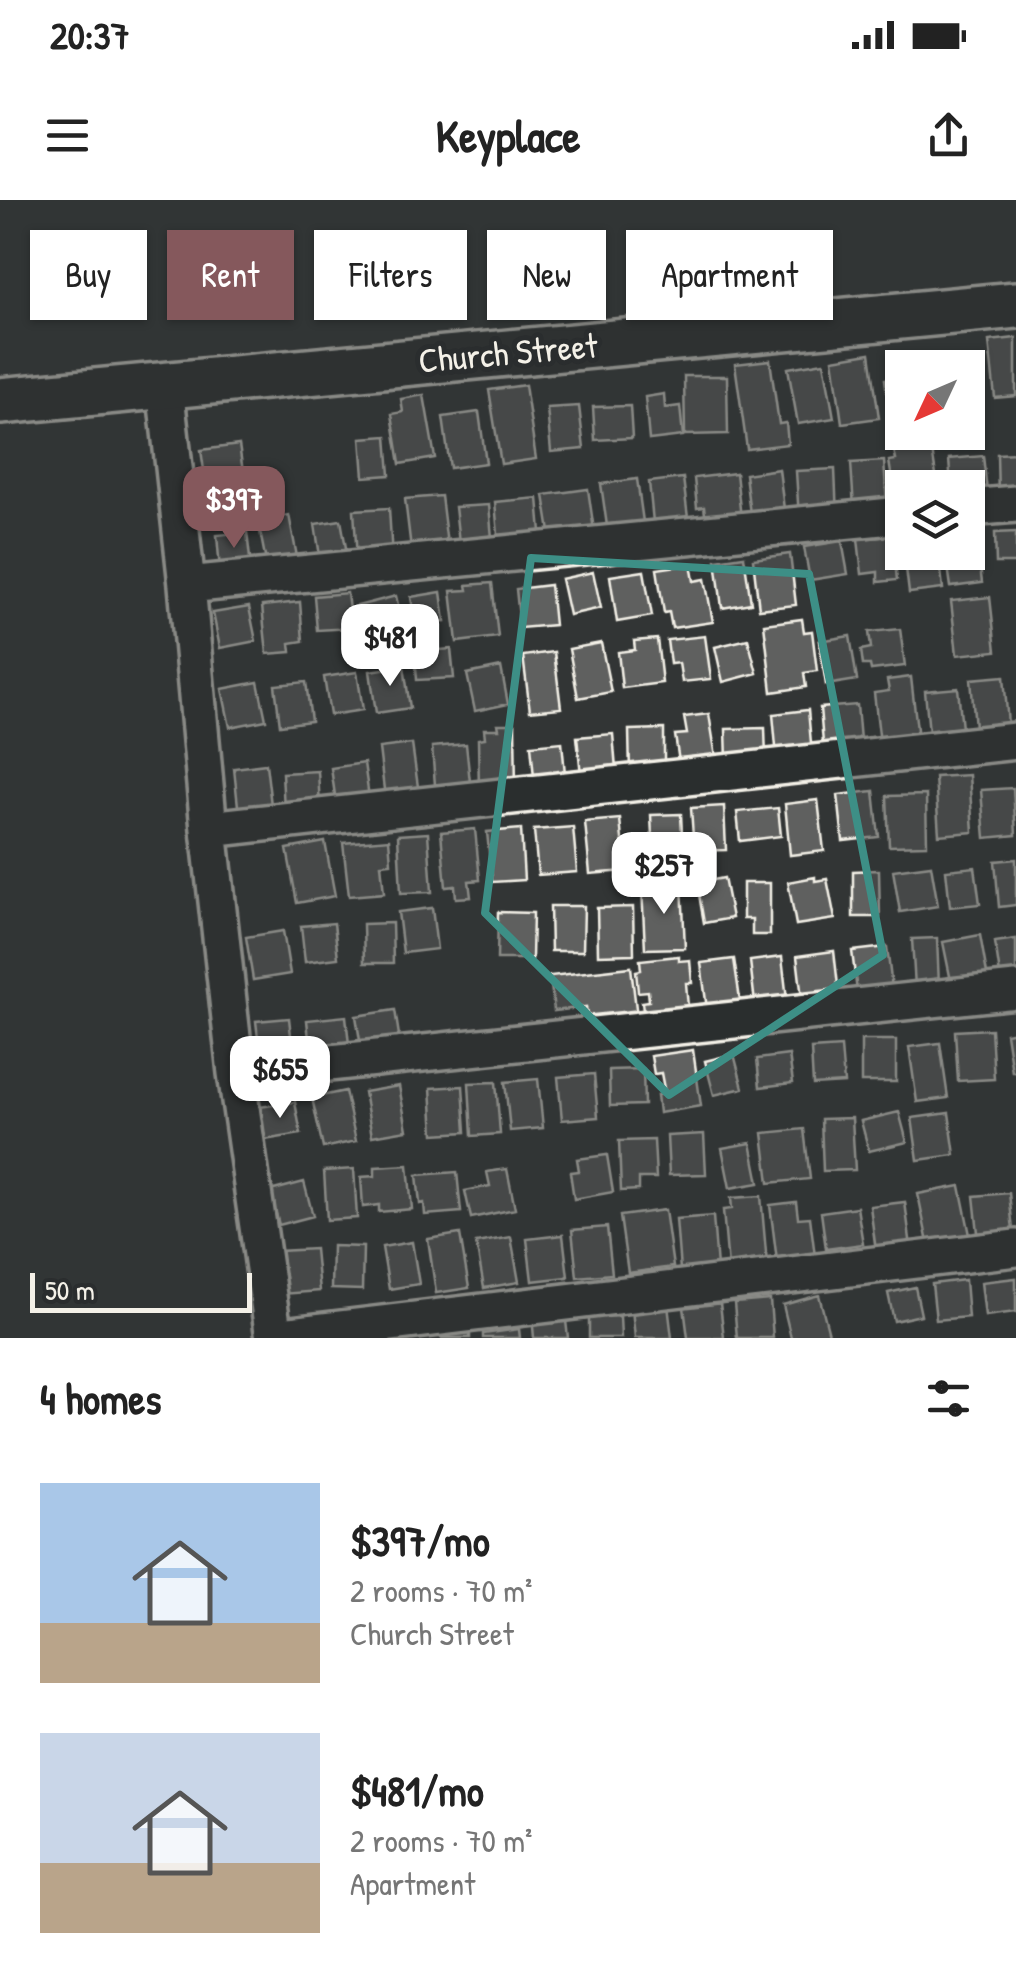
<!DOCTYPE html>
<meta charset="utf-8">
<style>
:root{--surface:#fff;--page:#f6f6f6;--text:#222;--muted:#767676;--accent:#85585c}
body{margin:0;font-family:"Patrick Hand",sans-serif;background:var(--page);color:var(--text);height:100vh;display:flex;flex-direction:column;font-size:38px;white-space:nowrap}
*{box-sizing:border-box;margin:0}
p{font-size:32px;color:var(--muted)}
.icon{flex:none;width:55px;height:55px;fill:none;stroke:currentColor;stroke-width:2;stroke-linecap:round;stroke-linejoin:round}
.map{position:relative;height:1138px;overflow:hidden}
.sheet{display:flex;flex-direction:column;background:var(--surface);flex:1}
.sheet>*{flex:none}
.hud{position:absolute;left:30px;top:30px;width:958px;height:90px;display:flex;gap:20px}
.needle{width:65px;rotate:226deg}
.fabs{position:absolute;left:885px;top:150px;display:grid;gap:20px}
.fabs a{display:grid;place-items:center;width:100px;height:100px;border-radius:0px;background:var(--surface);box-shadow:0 2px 8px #0004;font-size:50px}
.scale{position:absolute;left:30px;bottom:25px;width:222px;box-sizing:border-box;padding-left:10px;border:5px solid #f4f1e8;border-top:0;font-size:28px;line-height:35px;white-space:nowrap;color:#f4f1e8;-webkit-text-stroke:8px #2a2d2e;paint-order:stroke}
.price{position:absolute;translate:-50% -85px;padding:0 22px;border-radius:20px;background:#fff;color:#222;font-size:32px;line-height:65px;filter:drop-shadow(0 2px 5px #0008)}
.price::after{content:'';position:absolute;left:50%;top:60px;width:30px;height:22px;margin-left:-15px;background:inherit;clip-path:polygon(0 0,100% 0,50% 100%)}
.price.on{background:var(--accent);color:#fff}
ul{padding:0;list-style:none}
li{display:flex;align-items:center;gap:30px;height:250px;padding:0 40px}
li span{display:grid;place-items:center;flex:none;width:280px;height:200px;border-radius:0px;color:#555}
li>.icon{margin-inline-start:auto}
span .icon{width:120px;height:120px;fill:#fffc;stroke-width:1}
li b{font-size:42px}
h2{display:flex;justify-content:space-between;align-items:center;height:120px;padding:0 40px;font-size:42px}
.tag{padding:0 35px;border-radius:0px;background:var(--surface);box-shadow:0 2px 8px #0004;font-size:35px;line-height:90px}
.tag.on{background:var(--accent);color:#fff}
.status{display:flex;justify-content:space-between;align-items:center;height:70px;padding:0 50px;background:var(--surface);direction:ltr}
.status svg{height:28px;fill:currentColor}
header{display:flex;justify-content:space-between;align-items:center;height:130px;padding:0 40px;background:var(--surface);font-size:45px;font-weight:700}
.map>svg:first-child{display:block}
.building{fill:#5f605f;stroke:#f4f1e8;stroke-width:2.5}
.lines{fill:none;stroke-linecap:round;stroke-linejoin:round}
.minor-casing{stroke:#f4f1e8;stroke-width:42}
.tertiary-casing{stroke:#f4f1e8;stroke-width:52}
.minor{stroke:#2a2d2e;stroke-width:35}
.tertiary{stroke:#2a2d2e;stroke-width:45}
.marked{fill:none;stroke:#3d8f86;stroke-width:8;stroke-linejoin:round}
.labels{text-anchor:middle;stroke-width:10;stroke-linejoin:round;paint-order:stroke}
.street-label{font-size:35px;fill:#f4f1e8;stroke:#2a2d2e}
</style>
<div class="status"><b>20:37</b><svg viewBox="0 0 49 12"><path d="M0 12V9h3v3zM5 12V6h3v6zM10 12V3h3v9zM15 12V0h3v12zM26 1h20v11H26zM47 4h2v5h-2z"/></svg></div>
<header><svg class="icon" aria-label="menu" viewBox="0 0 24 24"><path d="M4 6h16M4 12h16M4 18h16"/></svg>Keyplace<svg class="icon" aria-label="share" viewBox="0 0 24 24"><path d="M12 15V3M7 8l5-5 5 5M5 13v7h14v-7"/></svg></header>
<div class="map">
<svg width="1016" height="1138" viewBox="0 0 1016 1138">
<rect width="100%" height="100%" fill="#323535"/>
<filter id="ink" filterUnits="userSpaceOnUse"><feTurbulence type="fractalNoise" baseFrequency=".01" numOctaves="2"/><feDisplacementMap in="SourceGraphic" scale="20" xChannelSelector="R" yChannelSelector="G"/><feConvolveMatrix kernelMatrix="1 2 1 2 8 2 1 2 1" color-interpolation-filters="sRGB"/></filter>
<g filter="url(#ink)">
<path class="building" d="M 1016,138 L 1016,196 L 995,198 L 989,141 Z
M 870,153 L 879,218 L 842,223 L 833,159 Z
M 770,160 L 779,224 L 786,223 L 788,244 L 747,249 L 735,164 Z
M 824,162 L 834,218 L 798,224 L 788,168 Z
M 684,176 L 727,176 L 728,234 L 685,235 Z
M 902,177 L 902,214 L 890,216 L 885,179 Z
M 525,185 L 536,259 L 501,264 L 489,190 Z
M 664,194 L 665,208 L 680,206 L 683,236 L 649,240 L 645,197 Z
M 424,195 L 435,258 L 400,264 L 392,214 L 403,212 L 401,199 Z
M 579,206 L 584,249 L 551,252 L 547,208 Z
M 630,206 L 632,238 L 595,240 L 593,207 Z
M 479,212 L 486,263 L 450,268 L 443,217 Z
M 387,236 L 390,275 L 364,277 L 361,238 Z
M 931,244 L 938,288 L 902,288 L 902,297 L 895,298 L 889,261 L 896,260 L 894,250 Z
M 239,245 L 245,285 L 207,290 L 201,250 Z
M 1016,253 L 1016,295 L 998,296 L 997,254 Z
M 983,256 L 987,291 L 968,292 L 968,288 L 951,288 L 949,259 Z
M 884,261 L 887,306 L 854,308 L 851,263 Z
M 779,269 L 785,317 L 751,322 L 745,274 Z
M 835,269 L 837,317 L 799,319 L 796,271 Z
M 736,273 L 741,318 L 706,321 L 704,307 L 697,308 L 694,278 Z
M 683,278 L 688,318 L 653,322 L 649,282 Z
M 637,279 L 643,322 L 607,326 L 601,284 Z
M 588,289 L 595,337 L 576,340 L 574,328 L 550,332 L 544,295 Z
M 441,296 L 448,353 L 412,357 L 405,299 Z
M 538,298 L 541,332 L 498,335 L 495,302 Z
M 489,305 L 493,349 L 460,352 L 455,307 Z
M 389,308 L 392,358 L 357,360 L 354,310 Z
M 289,315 L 298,362 L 267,367 L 258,321 Z
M 341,320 L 348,359 L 321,363 L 315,324 Z
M 247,332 L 251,367 L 220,370 L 217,335 Z
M 1016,332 L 1016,363 L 996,363 L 995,333 Z
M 976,333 L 982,383 L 951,387 L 946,352 L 968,352 L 968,334 Z
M 892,336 L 897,380 L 878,382 L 878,372 L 862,374 L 858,339 Z
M 842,341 L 848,374 L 810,380 L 804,347 Z
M 904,352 L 939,352 L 943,389 L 909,393 Z
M 790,354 L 796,405 L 759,409 L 753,359 Z
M 744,356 L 751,403 L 722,408 L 716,360 Z
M 691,364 L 694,381 L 705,379 L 713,422 L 672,428 L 669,412 L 664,413 L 657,369 Z
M 644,371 L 652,416 L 617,422 L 610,376 Z
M 593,372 L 601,408 L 569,415 L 561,379 Z
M 492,383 L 498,437 L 457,442 L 451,391 L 468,390 L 467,385 Z
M 550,385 L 554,425 L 520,428 L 516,389 Z
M 441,392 L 445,421 L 434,422 L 436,432 L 417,435 L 411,397 Z
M 347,393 L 351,428 L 317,430 L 314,396 Z
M 396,396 L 404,429 L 374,436 L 369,416 L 357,419 L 354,407 Z
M 990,397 L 996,451 L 957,455 L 951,401 Z
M 300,402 L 303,441 L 290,443 L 291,452 L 267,454 L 262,406 Z
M 249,407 L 256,441 L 220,448 L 213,413 Z
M 802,419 L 804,432 L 812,431 L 817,471 L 804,473 L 806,487 L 772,492 L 764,424 Z
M 900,429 L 905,466 L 871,470 L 870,465 L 863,465 L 861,450 L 871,448 L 869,432 Z
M 705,436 L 711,479 L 682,482 L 679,463 L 670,464 L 667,440 Z
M 850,436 L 857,480 L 826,485 L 819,441 Z
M 657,439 L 662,483 L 622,488 L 618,452 L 635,450 L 634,441 Z
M 748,439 L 757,473 L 723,482 L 715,447 Z
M 601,443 L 611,492 L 578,498 L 569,449 Z
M 451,449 L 454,478 L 417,480 L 415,452 Z
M 554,452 L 561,508 L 530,511 L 523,456 Z
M 404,466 L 410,508 L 376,513 L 370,471 Z
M 501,467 L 508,504 L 475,511 L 467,474 Z
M 357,472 L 363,510 L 330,515 L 324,477 Z
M 1004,476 L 1009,537 L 976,540 L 971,479 Z
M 911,477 L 918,539 L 880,543 L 874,493 L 889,491 L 887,480 Z
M 258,482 L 266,520 L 230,527 L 222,489 Z
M 306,482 L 311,521 L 280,525 L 275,485 Z
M 958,488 L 963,539 L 930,543 L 925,491 Z
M 857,505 L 861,552 L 824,555 L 820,508 Z
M 808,510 L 812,554 L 777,558 L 773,514 Z
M 709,514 L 716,557 L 679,562 L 675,535 L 687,534 L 684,517 Z
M 498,524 L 515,524 L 516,590 L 479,591 L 478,539 L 485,538 L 484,529 L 499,529 Z
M 765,528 L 766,559 L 727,561 L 726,529 Z
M 664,529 L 664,575 L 630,575 L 629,530 Z
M 613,534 L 617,581 L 582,584 L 577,537 Z
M 562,542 L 566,584 L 535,588 L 531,545 Z
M 412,544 L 419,594 L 385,598 L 379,548 Z
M 466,544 L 470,582 L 435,585 L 432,547 Z
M 364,563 L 370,604 L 337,609 L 331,568 Z
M 266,564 L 272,613 L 239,616 L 234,568 Z
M 318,571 L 320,607 L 284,609 L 282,573 Z
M 969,575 L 973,632 L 939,635 L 935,577 Z
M 1013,588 L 1016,635 L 985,638 L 981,590 Z
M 874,591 L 879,637 L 843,641 L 838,595 Z
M 926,595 L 927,645 L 889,646 L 887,596 Z
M 818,600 L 824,651 L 790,655 L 785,604 Z
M 724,606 L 726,650 L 694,651 L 691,608 Z
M 778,608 L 781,636 L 740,641 L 737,612 Z
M 681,614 L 683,656 L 653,658 L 651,615 Z
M 620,619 L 625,671 L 590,674 L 585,622 Z
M 573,627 L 577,672 L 538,675 L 534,630 Z
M 475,629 L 480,680 L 469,681 L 471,697 L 456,698 L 455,686 L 446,687 L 441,632 Z
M 521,629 L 524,680 L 492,682 L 487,632 Z
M 428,633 L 432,692 L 401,693 L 398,635 Z
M 389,639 L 391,663 L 381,664 L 384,693 L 349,696 L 343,643 Z
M 325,642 L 335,696 L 297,703 L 287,649 Z
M 1016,659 L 1016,705 L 999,707 L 995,661 Z
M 931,665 L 938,706 L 900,712 L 893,670 Z
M 975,667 L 980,704 L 950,707 L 946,670 Z
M 879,670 L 880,717 L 853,717 L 853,671 Z
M 815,677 L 815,681 L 827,679 L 835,719 L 796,725 L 788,682 Z
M 724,678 L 732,718 L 704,723 L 697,683 Z
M 743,683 L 770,683 L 770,735 L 752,735 L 752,719 L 743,719 Z
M 682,685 L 685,748 L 645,749 L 642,687 Z
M 550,706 L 584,706 L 583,751 L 551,751 Z
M 633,707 L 634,754 L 598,755 L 597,708 Z
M 432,708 L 437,749 L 403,753 L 398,712 Z
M 498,712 L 533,713 L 532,759 L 497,759 Z
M 334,723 L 338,758 L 305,762 L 301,726 Z
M 392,723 L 393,763 L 364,763 L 363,724 Z
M 283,731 L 290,774 L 253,780 L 246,737 Z
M 980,735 L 989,785 L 953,791 L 943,742 Z
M 937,738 L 939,786 L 915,787 L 912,739 Z
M 1016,739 L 1016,785 L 1002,788 L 995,742 Z
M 887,747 L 893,796 L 858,800 L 852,751 Z
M 834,751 L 840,803 L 803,807 L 797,756 Z
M 679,756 L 679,761 L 690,760 L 692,783 L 686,783 L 688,807 L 693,807 L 645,827 L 642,802 L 649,801 L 648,791 L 638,792 L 636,771 L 641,770 L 640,760 Z
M 782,757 L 788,808 L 756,812 L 750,761 Z
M 734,759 L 742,813 L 708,817 L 701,763 Z
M 631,767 L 638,825 L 589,830 L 586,807 L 554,811 L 550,776 Z
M 395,810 L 401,848 L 362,853 L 356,816 Z
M 346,816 L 350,854 L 311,859 L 307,820 Z
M 289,818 L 293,853 L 260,856 L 256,821 Z
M 991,829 L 994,879 L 958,881 L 955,831 Z
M 1016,831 L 1016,872 L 1012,872 L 1006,833 Z
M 861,840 L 896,840 L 896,882 L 861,882 Z
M 940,843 L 948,898 L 917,902 L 909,847 Z
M 841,847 L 844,883 L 813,885 L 811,849 Z
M 693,850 L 701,906 L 659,913 L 657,895 L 665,894 L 661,873 L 654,874 L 651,856 Z
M 734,854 L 743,888 L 714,895 L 705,861 Z
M 789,855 L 793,883 L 760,887 L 757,859 Z
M 643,869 L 644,905 L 610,906 L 609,870 Z
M 594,874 L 598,917 L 562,920 L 558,877 Z
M 538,879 L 543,928 L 510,931 L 505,882 Z
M 496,882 L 500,934 L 472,936 L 469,883 Z
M 399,886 L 407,930 L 372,936 L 364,892 Z
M 463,886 L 466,932 L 434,934 L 431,888 Z
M 345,891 L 356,941 L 323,948 L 312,898 Z
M 295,902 L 301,934 L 264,940 L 259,907 Z
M 899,912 L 907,942 L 869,951 L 861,921 Z
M 949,913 L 955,955 L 918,960 L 912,918 Z
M 852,918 L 855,970 L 823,971 L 821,919 Z
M 804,929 L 810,979 L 769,983 L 763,933 Z
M 704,934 L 706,974 L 669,975 L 667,936 Z
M 654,940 L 656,978 L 639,978 L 639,990 L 621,991 L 619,941 Z
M 751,943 L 759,983 L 730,988 L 722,948 Z
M 607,955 L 613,992 L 574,999 L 570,972 L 579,971 L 577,959 Z
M 408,965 L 412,1009 L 379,1012 L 379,1005 L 363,1007 L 361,977 L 375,976 L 375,967 Z
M 354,969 L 357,1018 L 327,1020 L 324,971 Z
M 507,969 L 515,1009 L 471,1018 L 465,991 L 490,986 L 487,972 Z
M 457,972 L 461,1012 L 425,1015 L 424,1003 L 420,1004 L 417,975 Z
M 304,982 L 313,1016 L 279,1025 L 270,991 Z
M 960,986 L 970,1035 L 928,1043 L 918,994 Z
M 1009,993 L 1013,1030 L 978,1033 L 974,996 Z
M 761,996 L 767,1064 L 728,1067 L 723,1010 L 732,1009 L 731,998 Z
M 796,1002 L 798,1018 L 810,1017 L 815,1056 L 777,1061 L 770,1005 Z
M 905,1002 L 911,1047 L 876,1051 L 870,1006 Z
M 857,1007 L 863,1044 L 826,1049 L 821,1012 Z
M 665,1010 L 673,1067 L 628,1073 L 620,1016 Z
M 713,1016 L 717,1068 L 680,1070 L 676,1019 Z
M 607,1027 L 612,1074 L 577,1077 L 572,1030 Z
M 460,1034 L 469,1088 L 436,1093 L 428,1039 Z
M 563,1035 L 568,1077 L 532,1081 L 527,1039 Z
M 511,1037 L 519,1082 L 484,1088 L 476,1043 Z
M 412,1042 L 419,1084 L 389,1089 L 382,1047 Z
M 332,1046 L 363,1047 L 362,1090 L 331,1089 Z
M 315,1049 L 319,1091 L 282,1094 L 278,1051 Z
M 1016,1078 L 1016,1112 L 985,1116 L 981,1082 Z
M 965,1080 L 968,1117 L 936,1120 L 932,1084 Z
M 915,1087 L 921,1115 L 894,1121 L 888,1093 Z
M 819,1095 L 830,1138 L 791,1138 L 783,1105 Z
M 770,1100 L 773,1138 L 737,1138 L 734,1103 Z
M 720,1103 L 724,1138 L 688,1138 L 684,1107 Z
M 668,1105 L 672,1138 L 635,1138 L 632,1109 Z
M 565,1112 L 568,1138 L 534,1138 L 532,1115 Z
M 620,1116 L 621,1138 L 589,1138 L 589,1117 Z
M 519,1129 L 520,1138 L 483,1138 L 483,1134 Z
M 470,1132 L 470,1138 L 441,1138 L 440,1136 Z"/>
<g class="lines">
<defs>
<path id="minor" d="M 165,186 L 187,385 L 209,629 L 236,873 L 274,1138
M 968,308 L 1016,304
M 187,385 L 902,315
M 209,629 L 1016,541
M 236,873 L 1016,790
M 274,1137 L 1016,1048"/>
<path id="tertiary" d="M 0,201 L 1016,105"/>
</defs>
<use href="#minor" class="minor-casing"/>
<use href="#tertiary" class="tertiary-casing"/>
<use href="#minor" class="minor"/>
<use href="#tertiary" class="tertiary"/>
</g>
</g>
<path d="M0 0H1016V1138H0ZM 531,358 L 809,374 L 883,755 L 669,895 L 485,713 Z" fill="#323535" fill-opacity=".55" fill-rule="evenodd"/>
<path class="marked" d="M 531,358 L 809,374 L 883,755 L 669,895 L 485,713 Z"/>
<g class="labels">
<g class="street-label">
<text transform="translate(508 153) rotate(-5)" y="12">Church Street</text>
</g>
</g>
</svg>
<div class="fabs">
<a><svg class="needle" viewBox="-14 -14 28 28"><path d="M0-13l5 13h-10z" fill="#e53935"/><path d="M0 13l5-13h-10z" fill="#767676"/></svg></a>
<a><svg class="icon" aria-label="layers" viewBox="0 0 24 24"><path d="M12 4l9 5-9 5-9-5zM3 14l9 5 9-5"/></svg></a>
</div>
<div class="scale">50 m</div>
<b class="price on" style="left:234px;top:351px">$397</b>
<b class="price" style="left:390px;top:489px">$481</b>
<b class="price" style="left:664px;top:717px">$257</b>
<b class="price" style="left:280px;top:921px">$655</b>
<div class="hud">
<a class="tag">Buy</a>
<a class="tag on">Rent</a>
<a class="tag">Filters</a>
<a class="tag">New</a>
<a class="tag">Apartment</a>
</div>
</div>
<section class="sheet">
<h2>4 homes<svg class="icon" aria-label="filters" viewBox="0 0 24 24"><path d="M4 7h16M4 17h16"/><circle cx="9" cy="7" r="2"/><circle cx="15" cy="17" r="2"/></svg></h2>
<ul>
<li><span style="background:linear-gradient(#a9c7e8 70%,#b9a48a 0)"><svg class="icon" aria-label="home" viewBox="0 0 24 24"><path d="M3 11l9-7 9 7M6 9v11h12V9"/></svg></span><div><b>$397/mo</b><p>2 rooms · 70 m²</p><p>Church Street</p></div></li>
<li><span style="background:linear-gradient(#c9d6e8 65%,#b9a48a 0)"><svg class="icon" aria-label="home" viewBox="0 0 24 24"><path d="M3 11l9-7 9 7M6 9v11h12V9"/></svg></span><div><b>$481/mo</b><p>2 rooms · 70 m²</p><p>Apartment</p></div></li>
</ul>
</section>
